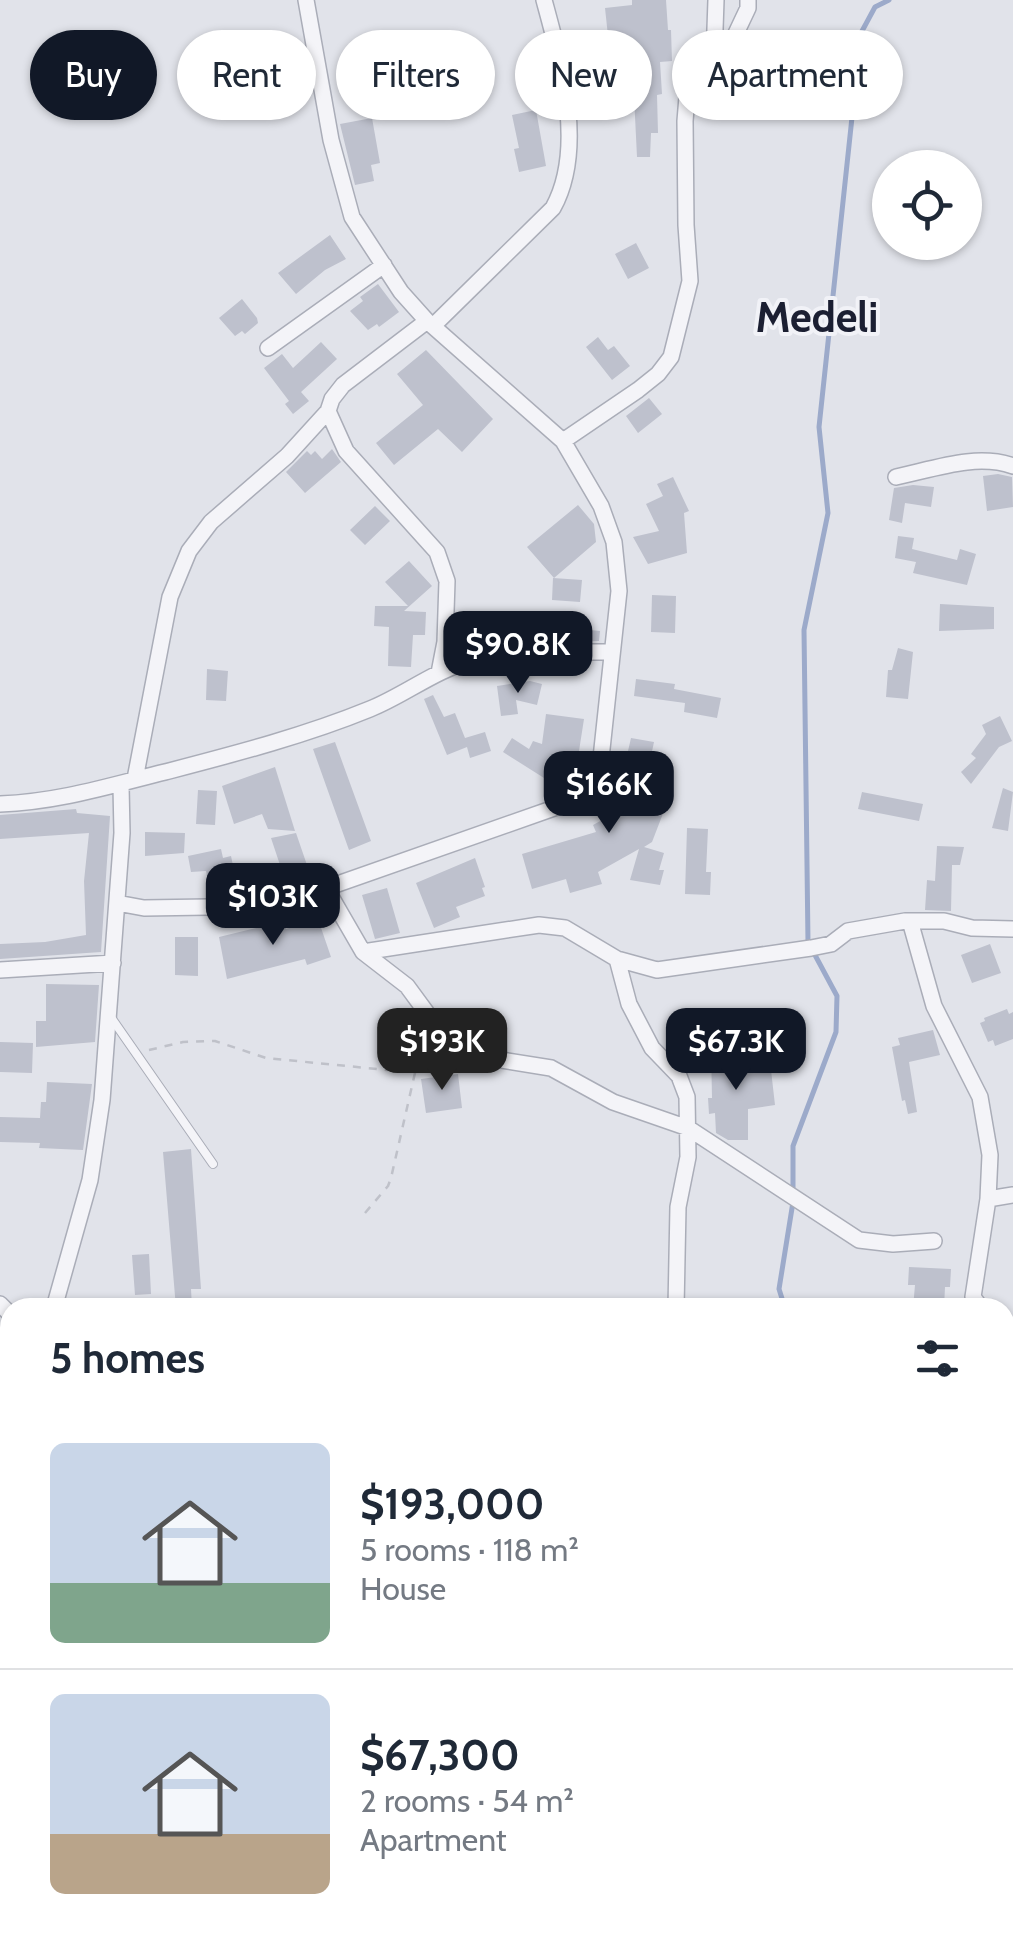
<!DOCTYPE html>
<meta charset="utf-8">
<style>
:root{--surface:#fff;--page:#f2f2f3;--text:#1f2937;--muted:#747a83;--line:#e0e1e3;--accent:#111827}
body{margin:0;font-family:Cabin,sans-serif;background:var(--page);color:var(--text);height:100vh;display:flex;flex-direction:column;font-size:38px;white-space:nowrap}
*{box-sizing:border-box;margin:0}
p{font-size:32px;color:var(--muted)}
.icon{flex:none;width:55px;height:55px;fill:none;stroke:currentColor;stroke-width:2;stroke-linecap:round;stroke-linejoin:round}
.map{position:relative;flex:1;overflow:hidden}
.panel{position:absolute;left:0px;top:1298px;width:1015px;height:642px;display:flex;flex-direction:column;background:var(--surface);border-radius:30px 30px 0 0;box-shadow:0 2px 8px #0004}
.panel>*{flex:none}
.top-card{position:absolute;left:30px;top:30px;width:955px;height:90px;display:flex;gap:20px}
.controls{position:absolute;left:872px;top:150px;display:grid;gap:20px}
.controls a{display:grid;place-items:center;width:110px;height:110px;border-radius:50%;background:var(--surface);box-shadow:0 2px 8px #0004;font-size:50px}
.price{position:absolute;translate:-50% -85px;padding:0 22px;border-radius:20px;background:var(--accent);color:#fff;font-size:32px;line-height:65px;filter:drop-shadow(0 2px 5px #0008)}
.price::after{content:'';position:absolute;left:50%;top:60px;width:30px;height:22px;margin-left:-15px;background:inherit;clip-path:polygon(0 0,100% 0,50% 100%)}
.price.on{background:#222;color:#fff}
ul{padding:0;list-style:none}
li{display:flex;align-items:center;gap:30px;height:250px;padding:0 50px}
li+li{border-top:2px solid var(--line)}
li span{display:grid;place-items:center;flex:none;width:280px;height:200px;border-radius:15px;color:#555}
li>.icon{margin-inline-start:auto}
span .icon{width:120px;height:120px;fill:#fffc;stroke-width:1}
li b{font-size:42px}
h2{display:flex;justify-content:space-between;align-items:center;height:120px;padding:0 50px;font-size:42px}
.pill{padding:0 35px;border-radius:45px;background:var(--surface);box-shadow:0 2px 8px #0004;font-size:35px;line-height:90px}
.pill.on{background:var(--accent);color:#fff}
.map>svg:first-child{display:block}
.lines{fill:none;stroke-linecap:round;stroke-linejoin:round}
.stream{stroke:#9caaca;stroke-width:5}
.building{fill:#bec1cd}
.lane-casing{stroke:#aaadb8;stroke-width:10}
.street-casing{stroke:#aaadb8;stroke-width:18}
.path{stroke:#bfc1c9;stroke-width:2.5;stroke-dasharray:8 8;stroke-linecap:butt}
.lane{stroke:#f4f4f8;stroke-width:8}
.street{stroke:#f4f4f8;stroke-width:15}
.labels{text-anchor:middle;stroke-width:8;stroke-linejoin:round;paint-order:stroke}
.district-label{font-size:42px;font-weight:bold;fill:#1b1f32;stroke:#f1f2f7}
</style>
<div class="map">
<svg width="1013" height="1938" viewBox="0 0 1013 1938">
<rect width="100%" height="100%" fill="#e1e3ea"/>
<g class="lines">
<path class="stream" d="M 793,1191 L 793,1146 L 836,1032 L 837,996 L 808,942 L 804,630 L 828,513 L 819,427 L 861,33 L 875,7 L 889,0
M 785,1308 L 779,1289 L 793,1202
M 552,1938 L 561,1930"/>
</g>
<path class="building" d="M 632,0 L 666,0 L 668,30 L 671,30 L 672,61 L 660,62 L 662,94 L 657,95 L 658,133 L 651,133 L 650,157 L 637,157 L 634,96 L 586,102 L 582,79 L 624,74 L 621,35 L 608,36 L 605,8 L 632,5 Z
M 536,110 L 546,166 L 519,172 L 514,149 L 519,148 L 512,115 Z
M 372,118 L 380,163 L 371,165 L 374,181 L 355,185 L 340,124 Z
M 330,235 L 346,259 L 325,270 L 296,294 L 278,273 Z
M 636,243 L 649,268 L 628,279 L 615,254 Z
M 378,284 L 399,312 L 379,327 L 377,324 L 368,330 L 350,311 L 363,301 L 360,297 Z
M 242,299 L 257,318 L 258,323 L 245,334 L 242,331 L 235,336 L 219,318 Z
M 598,337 L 608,350 L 614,346 L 630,366 L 612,380 L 586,347 Z
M 321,342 L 337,359 L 301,392 L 309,401 L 293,414 L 285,404 L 289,401 L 264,368 L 282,354 L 293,368 Z
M 426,350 L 493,419 L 462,452 L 438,429 L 394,465 L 376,443 L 423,405 L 397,374 Z
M 649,398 L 662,414 L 638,433 L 626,416 Z
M 332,449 L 341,462 L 305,493 L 286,472 L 307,451 L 311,455 L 315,451 L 322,459 Z
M 998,474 L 1012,477 L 1013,507 L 987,511 L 983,476 Z
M 673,477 L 689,511 L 684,513 L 687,553 L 648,564 L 633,537 L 659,531 L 646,504 L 663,496 L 657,484 Z
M 913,485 L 934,487 L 931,507 L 905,503 L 902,523 L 889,520 L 894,488 Z
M 578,505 L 594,524 L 596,542 L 554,578 L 527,547 Z
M 375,506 L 390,521 L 365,545 L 350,530 Z
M 898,536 L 914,538 L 912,549 L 957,560 L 960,549 L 976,554 L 967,585 L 913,573 L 916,562 L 895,558 Z
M 409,561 L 432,586 L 404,611 L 426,612 L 425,635 L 413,635 L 411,667 L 388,666 L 389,627 L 374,626 L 375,606 L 408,606 L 385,582 Z
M 553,578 L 582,580 L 580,602 L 552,600 Z
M 652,595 L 676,596 L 675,633 L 651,632 Z
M 940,604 L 994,607 L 994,629 L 939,631 Z
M 530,624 L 600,631 L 599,641 L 514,643 L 512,627 Z
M 898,648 L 913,652 L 908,699 L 886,697 L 888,670 L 892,670 Z
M 207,669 L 228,671 L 226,701 L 206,700 Z
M 636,679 L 675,684 L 674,689 L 721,698 L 717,718 L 684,712 L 685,703 L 634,696 Z
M 530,681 L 542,684 L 537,705 L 516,700 L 518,714 L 501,716 L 497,686 Z
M 433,695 L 444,717 L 455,713 L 465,738 L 485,732 L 491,751 L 470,758 L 467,747 L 447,755 L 424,699 Z
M 546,714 L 584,719 L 579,751 L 587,753 L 563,790 L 503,752 L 512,738 L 529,749 L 533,741 L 542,744 Z
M 1000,716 L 1012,741 L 999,747 L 971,784 L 961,772 L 976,758 L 971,754 L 986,734 L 982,725 Z
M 631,738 L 654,742 L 646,780 L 656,782 L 657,794 L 669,798 L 652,842 L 644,847 L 664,853 L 659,870 L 664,870 L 660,885 L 630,880 L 639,849 L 598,872 L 602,884 L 570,893 L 566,879 L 532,889 L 522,854 L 596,832 L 593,825 L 624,808 L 631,765 L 625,764 Z
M 335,742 L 371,841 L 349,850 L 313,749 Z
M 275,767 L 295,831 L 268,829 L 262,814 L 234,824 L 222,786 Z
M 1003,788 L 1013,792 L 1008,831 L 992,828 Z
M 198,790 L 217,791 L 215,825 L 196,824 Z
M 862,792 L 923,804 L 919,821 L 858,809 Z
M 76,809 L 77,813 L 110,816 L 101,952 L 0,959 L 0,944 L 45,942 L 86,935 L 84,881 L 89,833 L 0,839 L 0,815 Z
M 687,828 L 708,829 L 706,872 L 711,872 L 710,895 L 685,894 Z
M 145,832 L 185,833 L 184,853 L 145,856 Z
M 296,833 L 307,865 L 283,874 L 271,838 Z
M 937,846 L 964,847 L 960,865 L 952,865 L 951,911 L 925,910 L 927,880 L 935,881 Z
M 221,849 L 223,858 L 231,856 L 234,870 L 228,871 L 229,876 L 222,878 L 223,884 L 209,887 L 206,871 L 191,872 L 188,856 Z
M 475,858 L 485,887 L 482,888 L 485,896 L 456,907 L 460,917 L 434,928 L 416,883 Z
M 387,888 L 400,933 L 375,939 L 362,895 Z
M 318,919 L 331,957 L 307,965 L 305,959 L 227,979 L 219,937 L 284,921 L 286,929 Z
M 175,937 L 198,937 L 198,976 L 175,975 Z
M 990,944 L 1001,973 L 972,983 L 961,955 Z
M 46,984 L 99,985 L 95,1042 L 36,1047 L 36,1021 L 46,1021 Z
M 1007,1009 L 1009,1014 L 1013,1012 L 1013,1039 L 995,1046 L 993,1040 L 988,1042 L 980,1023 L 985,1021 L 984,1018 Z
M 933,1030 L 940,1055 L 909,1062 L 917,1112 L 908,1114 L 905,1100 L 902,1101 L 892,1047 L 900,1045 L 898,1038 Z
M 0,1042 L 33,1043 L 32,1073 L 0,1072 Z
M 738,1046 L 738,1070 L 771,1070 L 775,1105 L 748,1109 L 748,1140 L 728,1140 L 716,1133 L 715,1113 L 709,1114 L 708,1098 L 712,1098 L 711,1048 Z
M 458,1074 L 462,1108 L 426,1113 L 421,1079 Z
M 47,1082 L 92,1084 L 83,1150 L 39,1148 L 40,1143 L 0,1142 L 0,1117 L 40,1118 L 41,1102 L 46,1102 Z
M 191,1149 L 201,1289 L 191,1289 L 192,1308 L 176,1308 L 163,1152 Z
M 149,1254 L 151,1294 L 135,1295 L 132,1255 Z
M 909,1267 L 951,1269 L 950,1287 L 945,1287 L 944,1308 L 913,1308 L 915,1285 L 908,1285 Z"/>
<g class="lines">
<defs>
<path id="lane" d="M 110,1016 L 213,1164"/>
<path id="street" d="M 714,58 L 716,0
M 427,321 L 343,385 L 332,399 L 328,411 L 346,451 L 437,552 L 447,581 L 445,642 L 439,673
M 433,326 L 553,208 C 586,148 561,63 544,0
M 268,348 L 384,265
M 563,441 L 638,390 L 658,374 L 671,357 L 690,281 L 686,225 L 685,121 L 687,97 L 702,66 L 731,44 L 748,8 L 748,0
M 896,477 C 934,469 976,453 1013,466
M 135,779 L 170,597 L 189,551 L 211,522 L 287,456 L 328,411
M 0,804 C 58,802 109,786 165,772 C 234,754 304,736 370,709 C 405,695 436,669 474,660 C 519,650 566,652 612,652
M 326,888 L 363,952 L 407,986 L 443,1035 L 467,1049 L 483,1057 L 551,1068 L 613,1102 L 688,1128 L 859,1240 L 893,1244 L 934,1241
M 117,903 L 144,908 L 275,906 L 557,807 C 580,793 590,782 601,758 L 619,591 L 614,542 L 601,506 L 563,441 L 427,321 L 401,292 L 352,217 L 331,140 L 306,0
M 910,921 L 934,1006 L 980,1097 L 990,1155 L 988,1199
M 363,952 L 539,925 L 565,928 L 617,959 L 657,970 L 811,948 L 831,944 L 848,931 L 905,921 L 944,921 L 972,928 L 1013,929
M 617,959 L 629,1004 L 652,1048 L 679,1076 L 687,1097 L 688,1157 L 678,1207 L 676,1308
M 0,970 L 113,963
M 0,1304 L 10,1314
M 54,1308 L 90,1180 L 102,1100 L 122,833 L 121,786
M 981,1308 L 973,1297 L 988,1199 L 1013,1195
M 1005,1599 L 1013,1600
M 0,1778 L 10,1777
M 1005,1919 L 1013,1921
M 132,1930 L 140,1938
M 411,1930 L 443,1934 L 454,1930
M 740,1938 L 744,1930
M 883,1938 L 885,1930"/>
</defs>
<use href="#lane" class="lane-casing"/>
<use href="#street" class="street-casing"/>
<path class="path" d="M 149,1050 L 183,1042 L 215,1041 L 266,1058 L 387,1070 L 417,1063 L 433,1046
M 365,1213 L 388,1186 L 391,1178 L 417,1064
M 353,1938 L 357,1930"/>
<use href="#lane" class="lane"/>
<use href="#street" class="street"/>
</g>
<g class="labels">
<g class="district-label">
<text x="817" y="332">Medeli</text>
</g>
</g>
</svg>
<div class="controls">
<a><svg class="icon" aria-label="locate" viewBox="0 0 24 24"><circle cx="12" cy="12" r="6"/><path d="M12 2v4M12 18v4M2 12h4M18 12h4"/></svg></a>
</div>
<b class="price" style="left:518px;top:696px">$90.8K</b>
<b class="price" style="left:609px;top:836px">$166K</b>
<b class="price" style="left:273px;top:948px">$103K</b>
<b class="price on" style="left:442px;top:1093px">$193K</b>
<b class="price" style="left:736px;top:1093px">$67.3K</b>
<div class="top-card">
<a class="pill on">Buy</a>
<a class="pill">Rent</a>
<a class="pill">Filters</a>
<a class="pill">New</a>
<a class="pill">Apartment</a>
</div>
<section class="panel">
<h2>5 homes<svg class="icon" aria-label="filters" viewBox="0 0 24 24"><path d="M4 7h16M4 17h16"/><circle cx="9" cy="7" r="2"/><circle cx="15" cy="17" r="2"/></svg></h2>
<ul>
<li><span style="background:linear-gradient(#c9d6e8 70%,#7fa58c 0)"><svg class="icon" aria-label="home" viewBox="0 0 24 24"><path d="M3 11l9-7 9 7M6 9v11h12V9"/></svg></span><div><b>$193,000</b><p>5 rooms · 118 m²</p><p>House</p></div></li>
<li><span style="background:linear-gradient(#c9d6e8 70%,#b9a48a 0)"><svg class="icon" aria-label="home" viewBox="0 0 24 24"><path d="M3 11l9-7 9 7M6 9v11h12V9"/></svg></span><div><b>$67,300</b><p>2 rooms · 54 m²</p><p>Apartment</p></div></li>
</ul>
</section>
</div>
